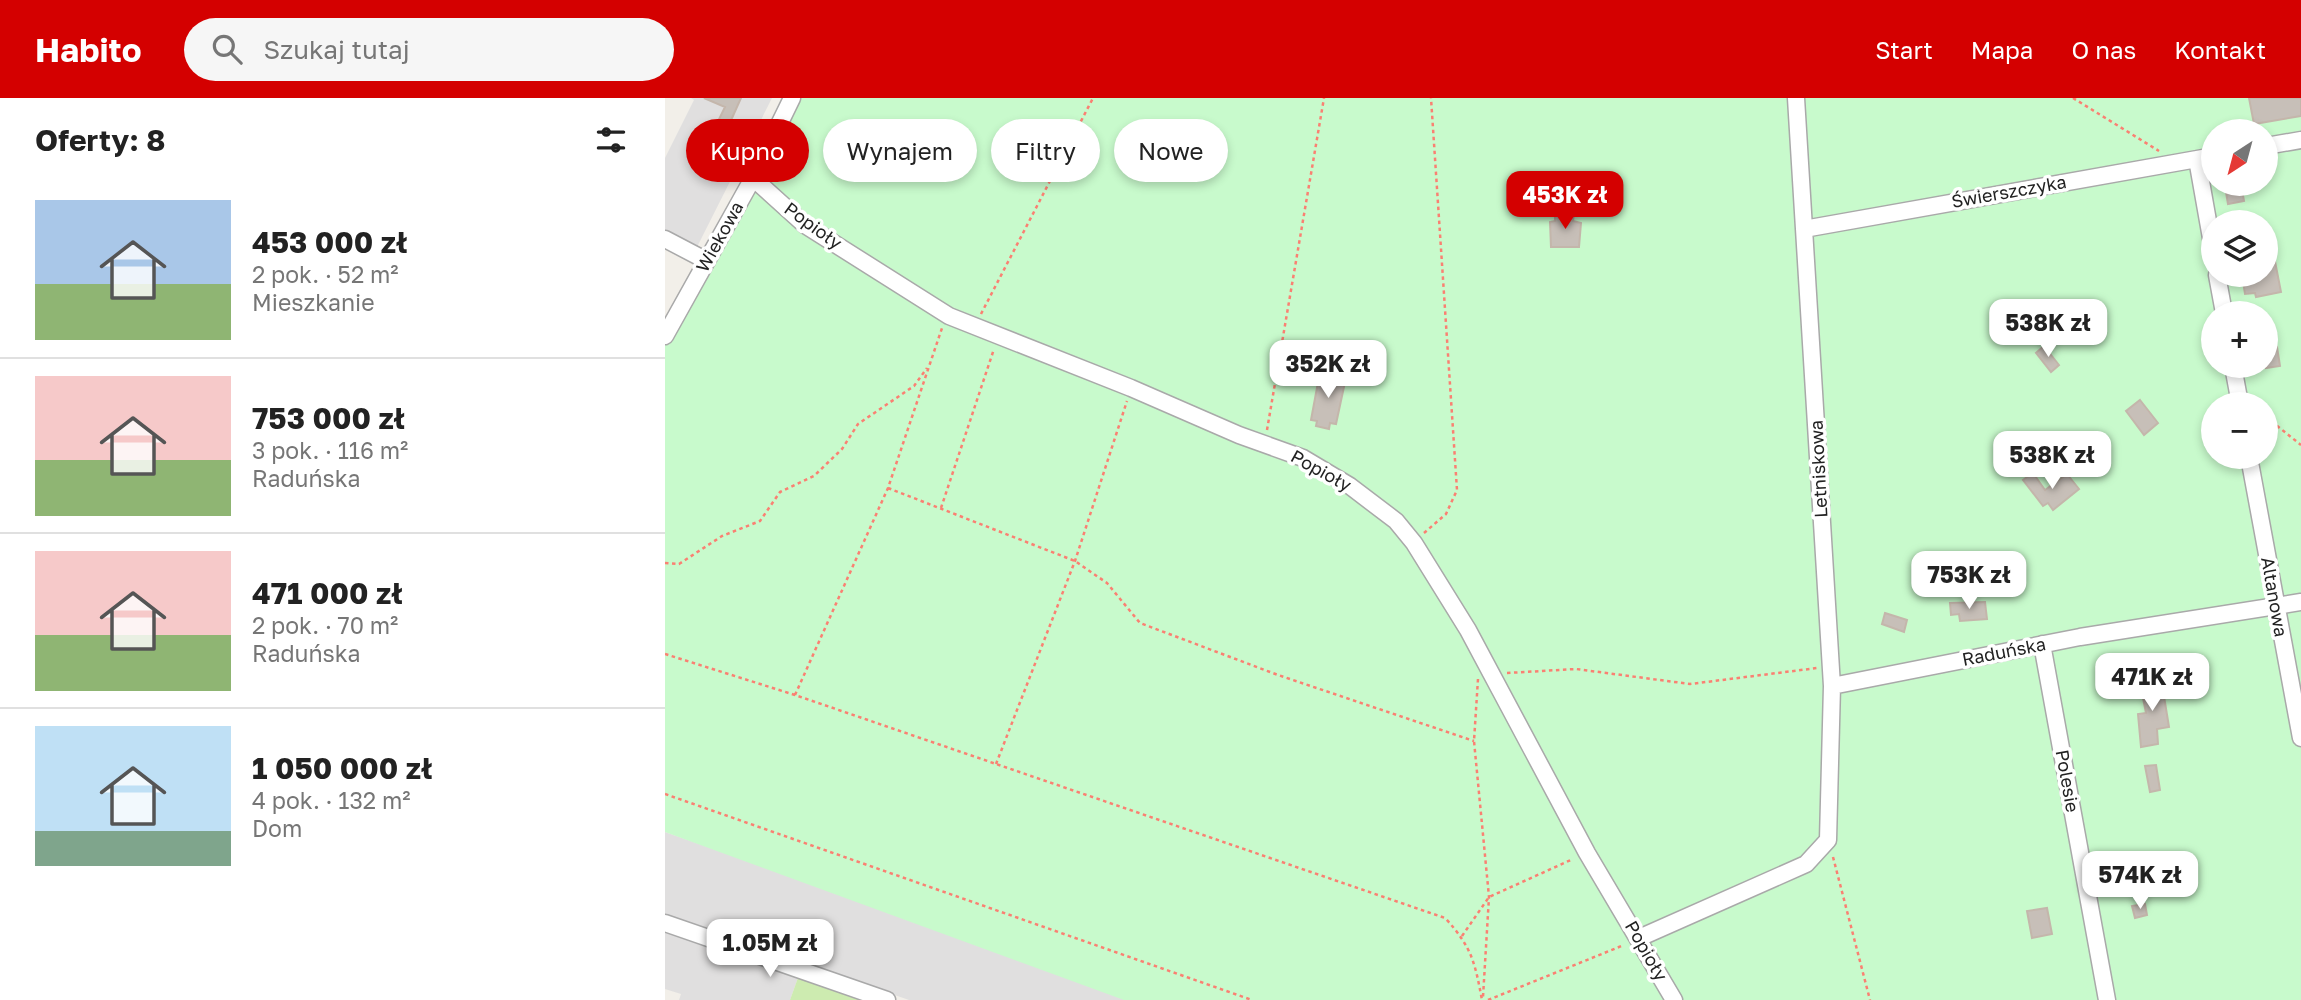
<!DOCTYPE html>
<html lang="pl">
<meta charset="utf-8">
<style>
:root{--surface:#fff;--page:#f6f6f6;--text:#222;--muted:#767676;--line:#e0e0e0;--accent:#d40000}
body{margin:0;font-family:"Golos Text",sans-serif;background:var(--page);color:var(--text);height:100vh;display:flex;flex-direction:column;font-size:26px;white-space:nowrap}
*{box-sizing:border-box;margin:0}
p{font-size:23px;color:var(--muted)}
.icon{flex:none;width:38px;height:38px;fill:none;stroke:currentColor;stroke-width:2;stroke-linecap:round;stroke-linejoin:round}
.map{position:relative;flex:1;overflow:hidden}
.sheet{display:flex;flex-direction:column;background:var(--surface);width:665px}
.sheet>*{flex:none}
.top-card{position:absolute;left:21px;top:21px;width:665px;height:63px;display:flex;gap:14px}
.needle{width:46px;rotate:216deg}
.fabs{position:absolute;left:1536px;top:21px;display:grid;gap:14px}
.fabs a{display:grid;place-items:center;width:77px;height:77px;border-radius:50%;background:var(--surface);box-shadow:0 4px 10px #0003;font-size:35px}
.price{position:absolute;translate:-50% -60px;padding:0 16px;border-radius:14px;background:#fff;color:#222;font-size:23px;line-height:46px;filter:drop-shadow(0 2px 4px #0008)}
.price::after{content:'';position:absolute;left:50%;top:42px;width:21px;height:16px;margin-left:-10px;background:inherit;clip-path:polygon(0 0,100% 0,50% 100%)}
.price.current{background:var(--accent);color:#fff}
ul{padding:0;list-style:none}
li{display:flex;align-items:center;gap:21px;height:175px;padding:0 35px}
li+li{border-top:2px solid var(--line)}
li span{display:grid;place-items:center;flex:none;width:196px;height:140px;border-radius:0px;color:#555}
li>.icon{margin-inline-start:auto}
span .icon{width:84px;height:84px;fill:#fffc;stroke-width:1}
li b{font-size:30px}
h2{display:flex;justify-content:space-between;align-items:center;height:84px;padding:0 35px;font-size:30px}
.pill{padding:0 24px;border-radius:32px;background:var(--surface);box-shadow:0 4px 10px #0003;font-size:24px;line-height:63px}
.pill.current{background:var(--accent);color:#fff}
header{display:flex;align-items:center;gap:42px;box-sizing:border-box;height:98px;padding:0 35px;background:var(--accent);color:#fff}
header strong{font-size:33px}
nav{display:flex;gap:38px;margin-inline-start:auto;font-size:24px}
.search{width:490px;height:63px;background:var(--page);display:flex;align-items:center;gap:18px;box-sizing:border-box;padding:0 24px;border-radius:38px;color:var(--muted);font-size:26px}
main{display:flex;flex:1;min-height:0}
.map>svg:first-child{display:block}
.residential{fill:#e0dfdf}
.grass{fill:#cdebb0}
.park{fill:#c8facc;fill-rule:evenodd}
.building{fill:#c7bfb8;stroke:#c4b6ab;stroke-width:2}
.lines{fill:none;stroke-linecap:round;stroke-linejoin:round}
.street-casing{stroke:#a9a9a9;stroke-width:19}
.path{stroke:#fa8072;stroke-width:2.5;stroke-dasharray:3.5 3.5;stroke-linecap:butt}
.street{stroke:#fff;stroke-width:16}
.labels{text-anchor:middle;stroke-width:7;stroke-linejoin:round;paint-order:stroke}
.street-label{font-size:18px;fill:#222;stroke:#fff}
</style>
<header>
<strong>Habito</strong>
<div class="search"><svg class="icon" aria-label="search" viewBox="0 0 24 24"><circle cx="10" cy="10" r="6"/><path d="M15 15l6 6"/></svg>Szukaj tutaj</div>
<nav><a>Start</a><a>Mapa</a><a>O nas</a><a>Kontakt</a></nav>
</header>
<main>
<section class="sheet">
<h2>Oferty: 8<svg class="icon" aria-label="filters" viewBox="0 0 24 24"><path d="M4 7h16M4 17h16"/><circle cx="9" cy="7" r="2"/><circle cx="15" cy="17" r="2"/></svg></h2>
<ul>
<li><span style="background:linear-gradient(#a9c7e8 60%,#8fb573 0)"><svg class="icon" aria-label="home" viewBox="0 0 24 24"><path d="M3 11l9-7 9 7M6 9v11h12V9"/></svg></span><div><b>453 000 zł</b><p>2 pok. · 52 m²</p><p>Mieszkanie</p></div></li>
<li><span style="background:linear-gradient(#f6c9c9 60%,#8fb573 0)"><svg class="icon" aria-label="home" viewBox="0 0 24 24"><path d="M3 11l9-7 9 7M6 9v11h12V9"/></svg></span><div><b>753 000 zł</b><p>3 pok. · 116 m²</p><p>Raduńska</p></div></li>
<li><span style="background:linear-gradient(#f6c9c9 60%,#8fb573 0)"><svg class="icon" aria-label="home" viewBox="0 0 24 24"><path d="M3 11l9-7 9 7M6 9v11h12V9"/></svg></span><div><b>471 000 zł</b><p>2 pok. · 70 m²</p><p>Raduńska</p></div></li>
<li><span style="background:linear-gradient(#bfe0f5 75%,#7fa58c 0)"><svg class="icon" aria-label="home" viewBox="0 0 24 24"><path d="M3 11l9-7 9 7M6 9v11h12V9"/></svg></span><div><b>1 050 000 zł</b><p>4 pok. · 132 m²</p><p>Dom</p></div></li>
</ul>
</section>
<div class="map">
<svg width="1636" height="902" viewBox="0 0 1636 902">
<rect width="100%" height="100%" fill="#f2efe9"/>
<path class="residential" d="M 26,0 L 107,0 L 31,151 L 0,134 L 0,60 L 29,2 Z
M 0,734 L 480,902 L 244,902 L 0,817 Z
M 0,831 L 134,877 L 125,902 L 14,902 L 16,896 L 0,891 Z"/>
<path class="grass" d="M 134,877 L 202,902 L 125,902 Z"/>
<path class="park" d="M 122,0 L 1636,0 L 1636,902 L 459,902 L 0,734 L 0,235 ZM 1549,33 L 1601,33 L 1601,86 L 1549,86 ZM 1549,124 L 1601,124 L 1601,177 L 1549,177 ZM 1549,215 L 1601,215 L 1601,268 L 1549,268 ZM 1549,306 L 1601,306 L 1601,359 L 1549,359 Z"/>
<path class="building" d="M 39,0 L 76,0 L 63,29 L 68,31 L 65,35 L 82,44 L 65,77 L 43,66 L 53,45 L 45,40 L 60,9 Z
M 1584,0 L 1636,0 L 1636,18 L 1589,26 Z
M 1576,86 L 1579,103 L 1563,106 L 1560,88 Z
M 890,115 L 909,115 L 908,123 L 916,125 L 914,149 L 886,149 L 885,124 L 890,123 Z
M 1601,148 L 1607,148 L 1616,194 L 1591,199 L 1590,195 L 1580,196 L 1577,177 L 1601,177 Z
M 1379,248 L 1394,267 L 1386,274 L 1371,255 Z
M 1612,249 L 1615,268 L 1601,270 L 1601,251 Z
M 661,274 L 675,277 L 674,283 L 680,284 L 671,326 L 665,325 L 664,331 L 651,328 L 652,323 L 646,322 L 654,279 L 660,280 Z
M 1475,302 L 1493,325 L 1479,337 L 1461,313 Z
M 1368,375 L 1380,392 L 1402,376 L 1414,391 L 1388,412 L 1383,405 L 1378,408 L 1358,382 Z
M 1320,504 L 1322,521 L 1295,523 L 1294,516 L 1286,517 L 1285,505 Z
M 1220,515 L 1242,522 L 1239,534 L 1217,526 Z
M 1489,582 L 1490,587 L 1497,586 L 1504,629 L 1492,631 L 1493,646 L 1476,649 L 1473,616 L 1481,615 L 1475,585 Z
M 1491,667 L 1495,692 L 1485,694 L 1480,668 Z
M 1480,806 L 1482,817 L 1470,820 L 1467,808 Z
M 1382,810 L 1387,836 L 1367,840 L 1362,813 Z"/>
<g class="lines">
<defs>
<path id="street" d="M 1601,48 L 1636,42
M 1532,61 L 1549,157
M 88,80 L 140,127 L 284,218 L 466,290 L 574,337 L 638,360 L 685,388 L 731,423 L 749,445 L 803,532 L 922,755 L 1009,902
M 1139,131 L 1549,58
M 0,141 L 42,163
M 1552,177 L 1559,215
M 0,238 L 88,80 L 127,0
M 1568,268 L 1575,306
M 1584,359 L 1636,640
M 1377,546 L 1442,902
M 1167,588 L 1415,539 L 1636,504
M 0,825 L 222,902
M 974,840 L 1141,766 L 1163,742 L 1167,588 L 1131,0"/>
</defs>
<use href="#street" class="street-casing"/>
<path class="path" d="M 1408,0 L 1494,53
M 316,216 L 428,0
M 1601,319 L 1636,347
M 602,332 L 659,0
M 223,390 L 410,463 L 442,485 L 475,525 L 613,577 L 809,643
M 276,410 L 329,251
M 759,435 L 781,416 L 792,392 L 766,0
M 0,465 L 14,466 L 57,438 L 95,423 L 115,394 L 149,378 L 177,351 L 193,326 L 249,288 L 262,270
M 0,556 L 130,597 L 780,820 C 807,849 810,865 817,902
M 842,575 L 911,571 L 1025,586 L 1152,570
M 813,581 L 809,643 L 824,799 L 818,899
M 130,597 L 223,390 L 277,230
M 331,666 L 410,463 L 462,303
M 0,696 L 587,902
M 1168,759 L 1205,902
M 797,838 L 824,799 L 908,761
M 823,902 L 959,847"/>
<use href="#street" class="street"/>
</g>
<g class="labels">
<g class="street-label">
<text transform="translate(1344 94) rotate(-10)" y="6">Świerszczyka</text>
<text transform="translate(148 128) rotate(36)" y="6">Popioły</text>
<text transform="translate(55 139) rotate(-61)" y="6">Wiekowa</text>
<text transform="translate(1154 371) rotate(-93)" y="6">Letniskowa</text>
<text transform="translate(656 373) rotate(29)" y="6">Popioły</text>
<text transform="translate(1609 499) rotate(80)" y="6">Altanowa</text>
<text transform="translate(1339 554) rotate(-11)" y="6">Raduńska</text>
<text transform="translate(1402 683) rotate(80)" y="6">Polesie</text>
<text transform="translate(981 853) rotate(60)" y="6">Popioły</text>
</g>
</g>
</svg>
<div class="fabs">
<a><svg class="needle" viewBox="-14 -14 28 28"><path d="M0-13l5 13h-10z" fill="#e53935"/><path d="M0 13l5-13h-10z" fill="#767676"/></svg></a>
<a><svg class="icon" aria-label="layers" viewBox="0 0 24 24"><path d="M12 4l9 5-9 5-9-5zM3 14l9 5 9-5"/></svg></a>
<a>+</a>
<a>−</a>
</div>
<b class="price current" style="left:900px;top:133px">453K zł</b>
<b class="price" style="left:1383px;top:261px">538K zł</b>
<b class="price" style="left:663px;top:302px">352K zł</b>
<b class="price" style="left:1387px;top:393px">538K zł</b>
<b class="price" style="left:1304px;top:513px">753K zł</b>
<b class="price" style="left:1487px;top:615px">471K zł</b>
<b class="price" style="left:1475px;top:813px">574K zł</b>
<b class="price" style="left:105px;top:881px">1.05M zł</b>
<div class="top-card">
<a class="pill current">Kupno</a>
<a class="pill">Wynajem</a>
<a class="pill">Filtry</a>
<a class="pill">Nowe</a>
</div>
</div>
</main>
